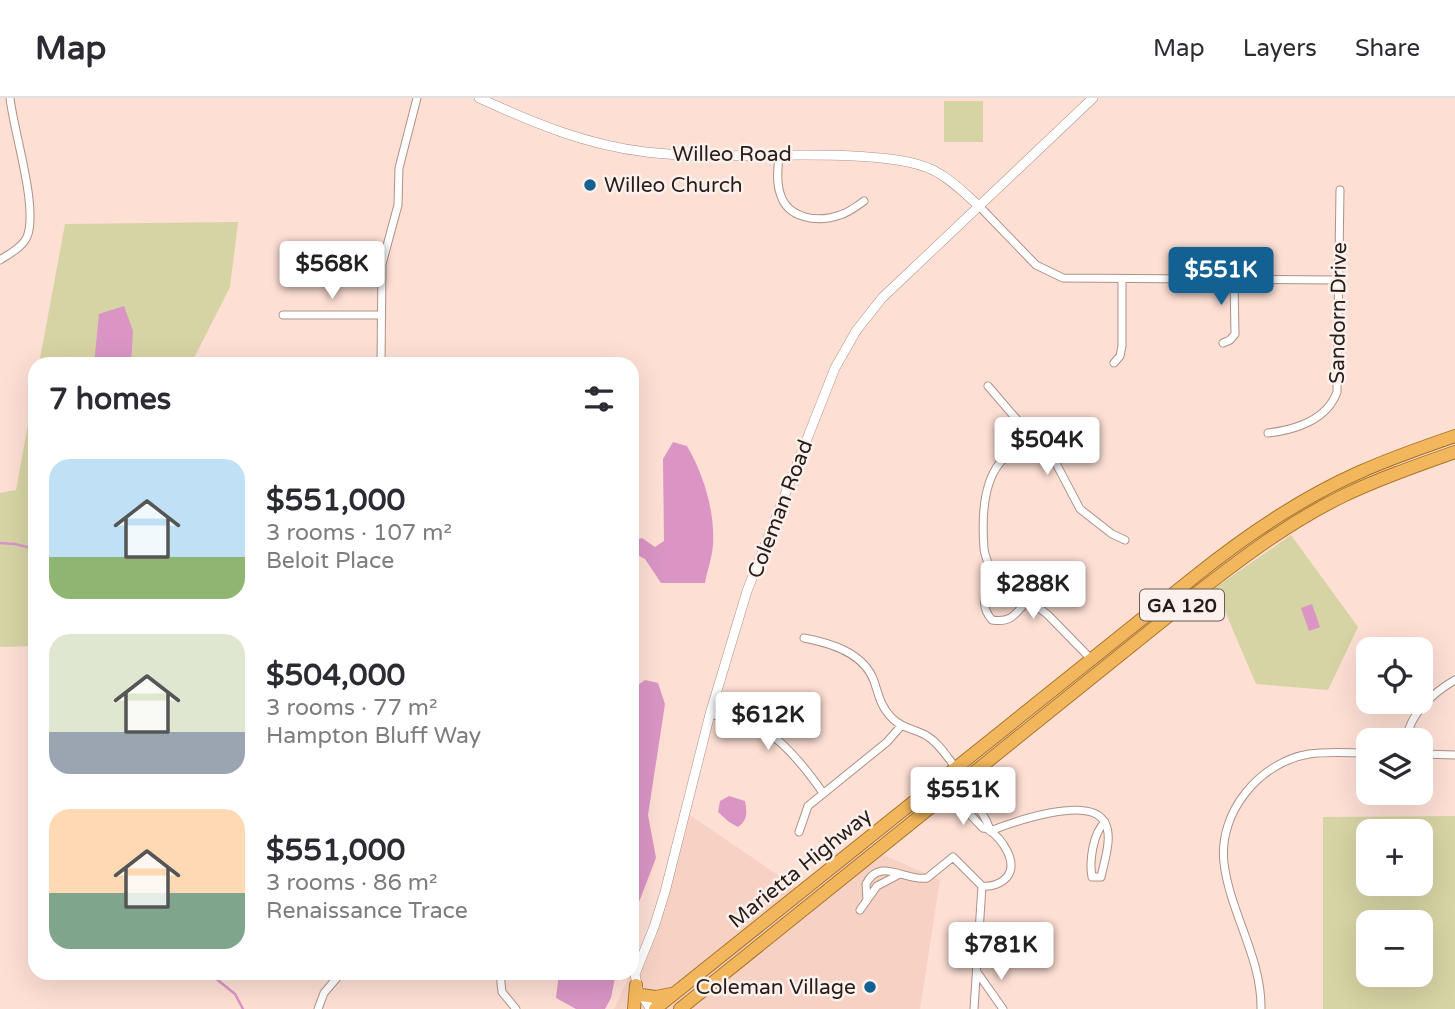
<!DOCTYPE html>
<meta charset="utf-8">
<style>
:root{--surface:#fff;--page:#f7f7f7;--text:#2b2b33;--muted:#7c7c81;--line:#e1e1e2;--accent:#136193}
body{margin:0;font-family:"Varela Round",sans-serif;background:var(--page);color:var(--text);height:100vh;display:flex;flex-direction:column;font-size:26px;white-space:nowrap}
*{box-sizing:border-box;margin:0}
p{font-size:23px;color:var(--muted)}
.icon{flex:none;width:38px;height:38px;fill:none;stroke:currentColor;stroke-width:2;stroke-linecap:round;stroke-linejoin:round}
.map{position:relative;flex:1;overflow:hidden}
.drawer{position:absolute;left:28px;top:259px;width:611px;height:623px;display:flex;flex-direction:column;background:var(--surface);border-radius:21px;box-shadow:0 7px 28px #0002}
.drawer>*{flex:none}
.fabs{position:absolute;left:1356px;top:539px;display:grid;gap:14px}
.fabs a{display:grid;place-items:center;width:77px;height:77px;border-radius:14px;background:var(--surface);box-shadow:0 7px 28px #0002;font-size:35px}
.price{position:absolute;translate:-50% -60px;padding:0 16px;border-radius:7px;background:#fff;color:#222;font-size:23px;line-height:46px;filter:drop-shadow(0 2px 4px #0008)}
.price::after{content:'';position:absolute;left:50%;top:42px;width:21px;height:16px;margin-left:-10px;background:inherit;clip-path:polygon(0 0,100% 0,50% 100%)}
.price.on{background:var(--accent);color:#fff}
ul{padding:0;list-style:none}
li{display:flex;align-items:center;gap:21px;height:175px;padding:0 21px}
li span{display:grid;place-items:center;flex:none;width:196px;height:140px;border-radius:21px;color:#555}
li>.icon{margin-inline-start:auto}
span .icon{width:84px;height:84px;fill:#fffc;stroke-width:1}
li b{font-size:30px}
h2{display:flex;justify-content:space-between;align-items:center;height:84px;padding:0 21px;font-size:30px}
header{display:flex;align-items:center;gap:42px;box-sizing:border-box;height:98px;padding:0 35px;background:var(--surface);border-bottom:2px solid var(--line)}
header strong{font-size:33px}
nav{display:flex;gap:38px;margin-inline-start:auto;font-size:24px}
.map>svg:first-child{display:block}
.built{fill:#f7d2c4}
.green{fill:#d6d3a4;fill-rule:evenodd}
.water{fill:#da95c5}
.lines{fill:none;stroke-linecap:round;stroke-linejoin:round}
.stream{stroke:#da95c5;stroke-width:2.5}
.minor-casing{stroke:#ad9187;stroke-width:9}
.tertiary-casing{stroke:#ad9187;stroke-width:10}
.trunk-casing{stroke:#a9752a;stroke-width:14}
.minor{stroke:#fff;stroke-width:7}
.tertiary{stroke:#fff;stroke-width:9}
.trunk{stroke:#f2b65c;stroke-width:12}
.poi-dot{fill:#136193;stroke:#fdf1ec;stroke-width:2.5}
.labels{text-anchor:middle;stroke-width:5;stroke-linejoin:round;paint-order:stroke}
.shield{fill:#fdf1ec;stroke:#685d58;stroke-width:2}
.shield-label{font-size:19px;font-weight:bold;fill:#281d19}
.street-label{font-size:21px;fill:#281d19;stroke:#fdf1ec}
.poi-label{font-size:21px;fill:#281d19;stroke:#fdf1ec;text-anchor:start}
</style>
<header>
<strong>Map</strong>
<nav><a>Map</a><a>Layers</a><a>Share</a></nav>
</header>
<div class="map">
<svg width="1455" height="911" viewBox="0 0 1455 911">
<rect width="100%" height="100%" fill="#fddfd4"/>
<path class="built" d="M 684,713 L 797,790 L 857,745 L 940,782 L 920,911 L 614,911 L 658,816 Z"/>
<path class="green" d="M 944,3 L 983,3 L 983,44 L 944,44 Z
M 238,124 L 230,189 L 191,266 L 39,266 L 65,126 Z
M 35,288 L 35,548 L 0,549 L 0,395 L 16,392 Z
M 1291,437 L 1358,529 L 1328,592 L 1256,586 L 1215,490 Z
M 1455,718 L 1455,911 L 1323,911 L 1323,719 ZM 1368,733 L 1421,733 L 1421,786 L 1368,786 ZM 1368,824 L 1421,824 L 1421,877 L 1368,877 Z"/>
<path class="water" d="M 124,208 L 133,233 L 131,266 L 94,266 L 99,216 Z
M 673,344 L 687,348 C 704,377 715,414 713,447 C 712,460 707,473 705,485 L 661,485 L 645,461 L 632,454 L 632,443 L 642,440 L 655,449 L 664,443 L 663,361 Z
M 1312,506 L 1320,529 L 1309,533 L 1301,510 Z
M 645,582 L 658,585 L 665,606 L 648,717 L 656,760 L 632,822 L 632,591 Z
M 729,698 L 745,703 C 747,714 748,722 738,729 L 729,724 L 718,714 L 720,703 Z
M 559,875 L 616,875 L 611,900 L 605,911 L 576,911 L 556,900 Z"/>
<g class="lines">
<path class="stream" d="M 0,445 L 15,446 L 35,451
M 209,875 L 235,896 L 243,911"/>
<defs>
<path id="minor" d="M 779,57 C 778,69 776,83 780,95 C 787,121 818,125 840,117 C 848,115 857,108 864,103
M 979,108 L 1036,167 L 1063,180 L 1337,182
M 0,162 C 9,156 25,148 28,136 C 37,105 14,35 10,0
M 283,217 L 381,217
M 1223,245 L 1230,242 L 1235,236 L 1234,183
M 1114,265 L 1120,258 L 1122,248 L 1122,182
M 381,266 L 382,166 L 398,107 L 399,70 L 417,0
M 988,288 L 1032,339 L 1050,354 L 1080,411 L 1112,436 L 1125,442
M 1268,335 C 1295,332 1327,322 1337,294 L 1340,92
M 989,471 L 1048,517 L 1091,561
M 1028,502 C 1015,516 1012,525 992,522 C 977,505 989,491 989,471 C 989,464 984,457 984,450 C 982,424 982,388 999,366 C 1007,356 1021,347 1032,339
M 804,540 C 831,545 864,555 874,583 C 879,598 881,610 893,621 C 903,631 916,631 927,638 C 939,645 947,659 956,670
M 710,616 C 724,620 739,622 753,627 C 780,636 807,672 823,695
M 1407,642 C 1408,617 1434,594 1455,582
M 1421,656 L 1455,657
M 972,678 C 962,702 986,711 990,733
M 990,733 C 1013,724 1091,696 1105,725 C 1113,739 1104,764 1101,779 L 1092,779 C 1089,763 1093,735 1105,724
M 799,734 L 808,708 L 887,644 L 901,628
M 867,802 L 866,786 C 880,758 905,784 927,780 L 953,759 L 982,788 C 991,789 1001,786 1007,779 C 1019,764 1001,740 989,732 C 981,727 986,734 980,727 C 966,713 962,702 940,705
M 860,812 L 877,788 L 898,777
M 977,874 L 1003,911
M 500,875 L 502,894 L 516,911
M 318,911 L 324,895 L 341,875
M 974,911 L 982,788
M 1261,911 C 1262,860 1230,815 1224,765 C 1218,714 1260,664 1309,656 C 1329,653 1349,655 1368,655"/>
<path id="tertiary" d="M 479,0 C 534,25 586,47 646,54 C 715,62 785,54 854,58 C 880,60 909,61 933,72 C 951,81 964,95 979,108
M 651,911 L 638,892 L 635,876 L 654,829 L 665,794 L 710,616 L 747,493 L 835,270 L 856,233 L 882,200 L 1093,0"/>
<path id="trunk" d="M 641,897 L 656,899 L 671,896
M 634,911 L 636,887
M 655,911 L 1193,480 C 1245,438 1299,401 1360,374 C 1391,360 1423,349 1455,338
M 680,911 L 1197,495 C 1243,459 1291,423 1345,397 C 1380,380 1418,367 1455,354"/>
</defs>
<use href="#minor" class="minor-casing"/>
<use href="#tertiary" class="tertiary-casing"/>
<use href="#trunk" class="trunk-casing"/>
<use href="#minor" class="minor"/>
<use href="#tertiary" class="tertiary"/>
<use href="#trunk" class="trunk"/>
</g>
<g class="poi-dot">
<circle cx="590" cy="87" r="7"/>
<circle cx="870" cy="889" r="7"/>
</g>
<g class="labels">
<rect class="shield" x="1140" y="491.5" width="84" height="31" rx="5"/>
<g class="shield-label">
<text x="1182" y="514">GA 120</text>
</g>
<g class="street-label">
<text x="732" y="63">Willeo Road</text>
<text transform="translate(1338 215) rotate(-89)" y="7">Sandorn Drive</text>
<text transform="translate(780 411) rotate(-69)" y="7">Coleman Road</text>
<text transform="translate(800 770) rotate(-39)" y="7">Marietta Highway</text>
</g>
<g class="poi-label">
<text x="604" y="94">Willeo Church</text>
<text x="856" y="896" text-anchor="end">Coleman Village</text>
</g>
</g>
</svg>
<div class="fabs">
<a><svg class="icon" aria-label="locate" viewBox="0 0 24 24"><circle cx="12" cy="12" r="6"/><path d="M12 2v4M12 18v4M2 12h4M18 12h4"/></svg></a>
<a><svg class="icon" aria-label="layers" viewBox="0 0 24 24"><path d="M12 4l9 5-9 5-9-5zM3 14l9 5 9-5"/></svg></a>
<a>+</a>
<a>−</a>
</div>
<b class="price" style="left:332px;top:203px">$568K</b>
<b class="price on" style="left:1221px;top:209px">$551K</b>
<b class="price" style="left:1047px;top:379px">$504K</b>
<b class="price" style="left:1033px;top:523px">$288K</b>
<b class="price" style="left:768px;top:654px">$612K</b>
<b class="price" style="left:963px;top:729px">$551K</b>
<b class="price" style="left:1001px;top:884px">$781K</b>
<section class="drawer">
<h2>7 homes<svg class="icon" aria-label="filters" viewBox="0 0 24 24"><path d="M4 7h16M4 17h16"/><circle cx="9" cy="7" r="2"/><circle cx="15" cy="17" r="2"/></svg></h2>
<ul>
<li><span style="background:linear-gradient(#bfe0f5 70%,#8fb573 0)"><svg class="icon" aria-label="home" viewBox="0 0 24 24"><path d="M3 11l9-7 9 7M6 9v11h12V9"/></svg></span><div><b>$551,000</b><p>3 rooms · 107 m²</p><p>Beloit Place</p></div></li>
<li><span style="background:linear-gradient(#dfe7d0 70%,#9aa5b1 0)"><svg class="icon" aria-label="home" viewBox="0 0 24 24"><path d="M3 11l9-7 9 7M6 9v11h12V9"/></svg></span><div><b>$504,000</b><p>3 rooms · 77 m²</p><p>Hampton Bluff Way</p></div></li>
<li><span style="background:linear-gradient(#ffd9b3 60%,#7fa58c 0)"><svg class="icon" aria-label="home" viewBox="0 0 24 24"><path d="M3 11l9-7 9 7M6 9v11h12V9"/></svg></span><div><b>$551,000</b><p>3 rooms · 86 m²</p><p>Renaissance Trace</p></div></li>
</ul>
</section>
</div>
